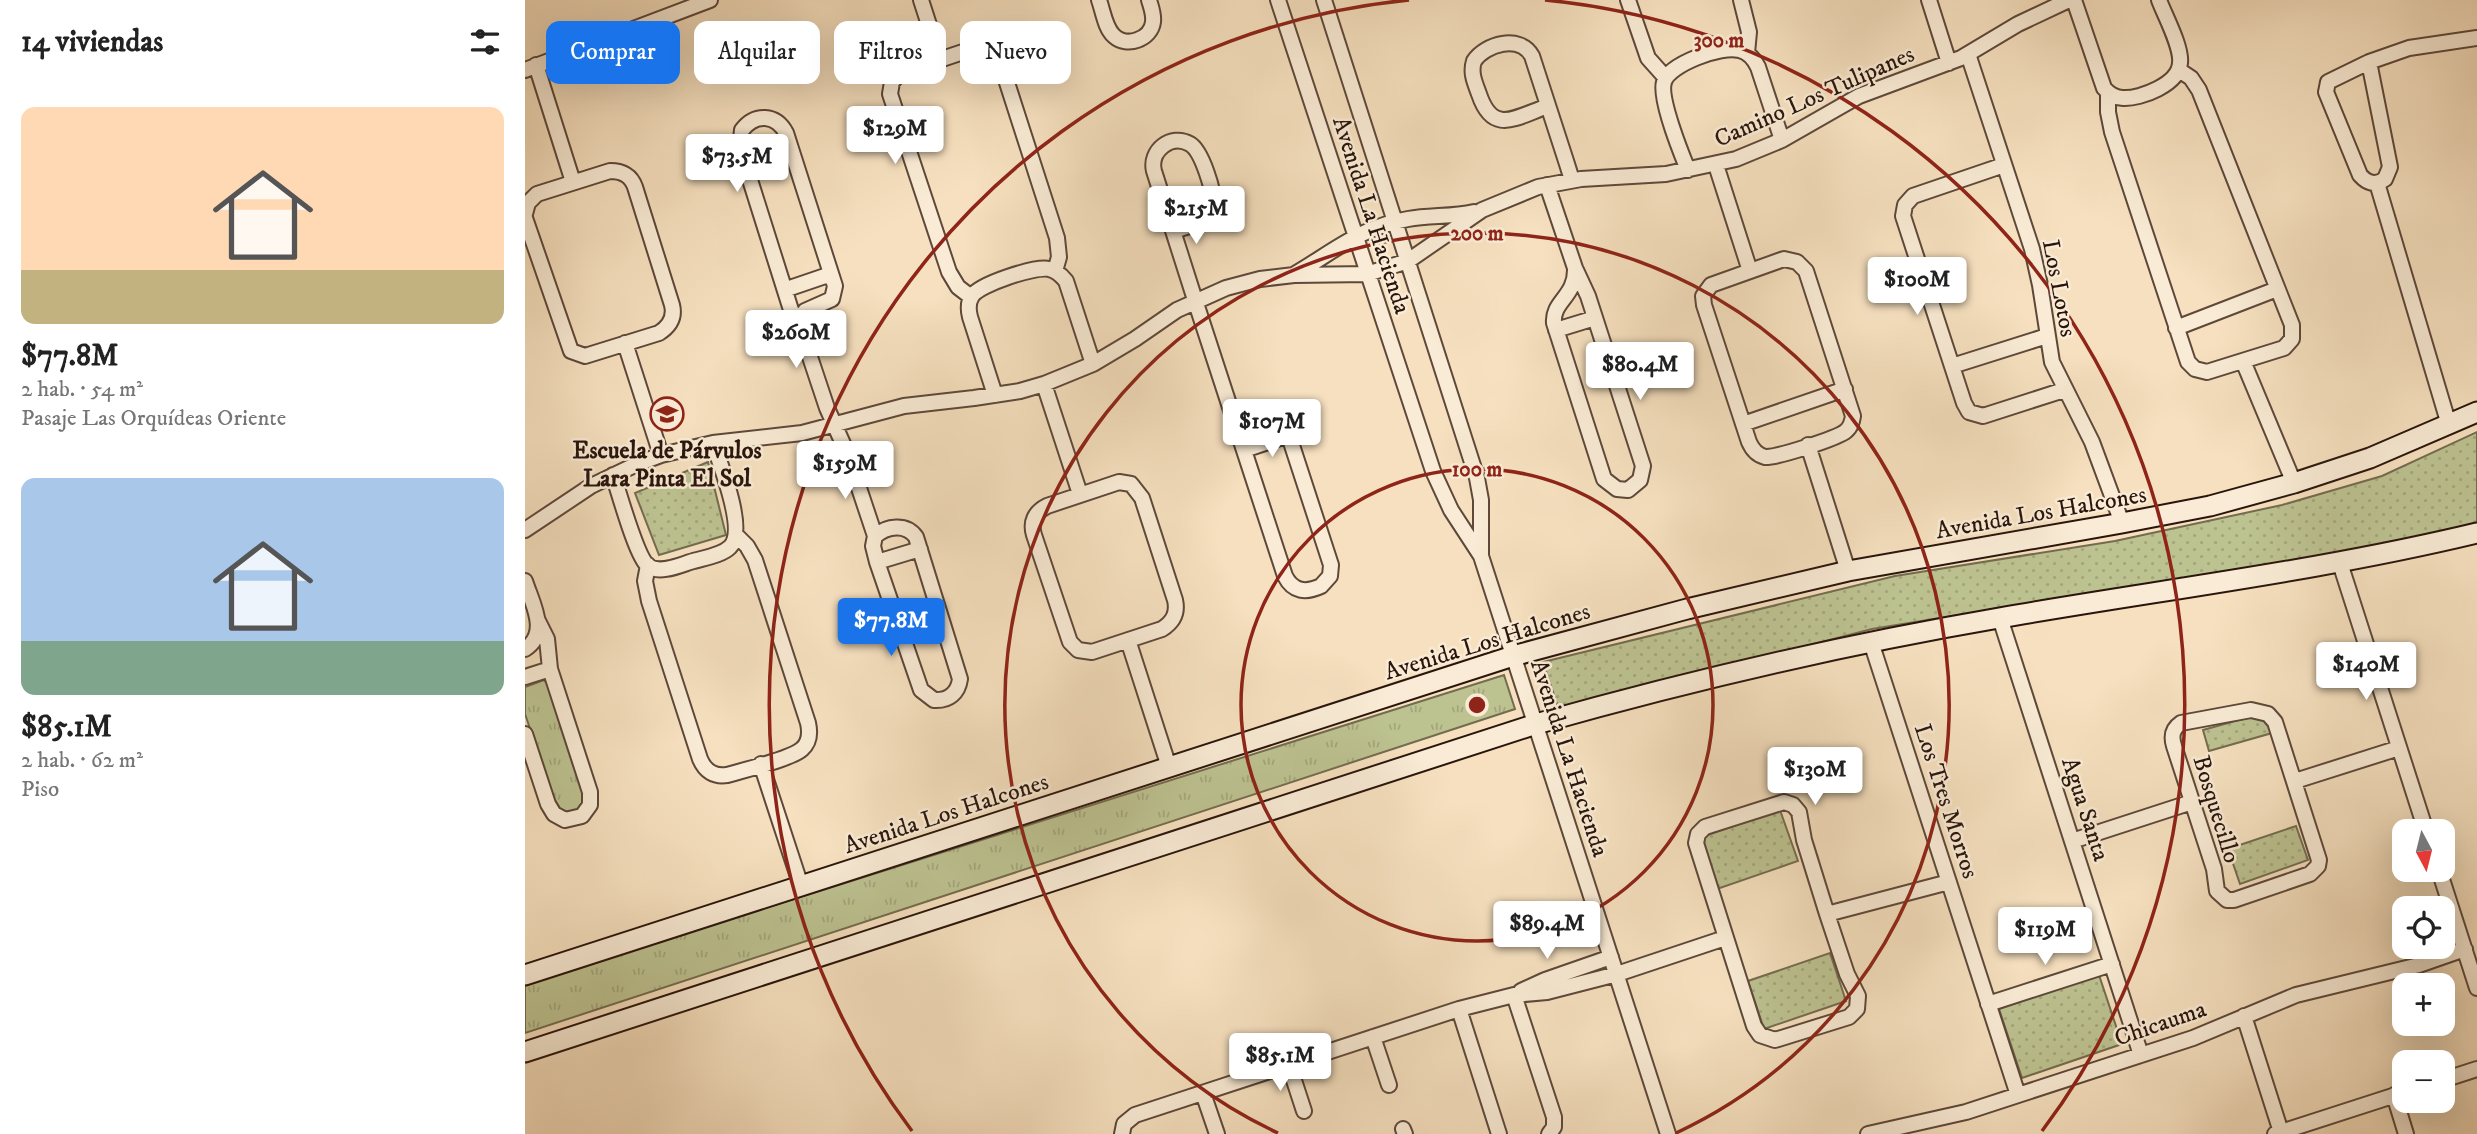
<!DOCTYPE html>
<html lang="es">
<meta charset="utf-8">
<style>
:root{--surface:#fff;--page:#f6f6f6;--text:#222;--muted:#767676;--accent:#1a73e8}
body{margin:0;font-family:"IM FELL DW Pica",serif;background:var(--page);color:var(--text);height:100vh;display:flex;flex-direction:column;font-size:26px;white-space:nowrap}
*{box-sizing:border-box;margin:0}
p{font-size:23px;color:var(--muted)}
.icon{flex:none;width:38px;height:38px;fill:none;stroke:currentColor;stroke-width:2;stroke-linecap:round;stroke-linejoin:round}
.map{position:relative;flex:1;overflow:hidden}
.side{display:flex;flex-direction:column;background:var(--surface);width:525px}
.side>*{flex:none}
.hud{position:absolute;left:21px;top:21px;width:665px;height:63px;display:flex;gap:14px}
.needle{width:46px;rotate:173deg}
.buttons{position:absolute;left:1867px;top:819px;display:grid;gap:14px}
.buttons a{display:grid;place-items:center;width:63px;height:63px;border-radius:14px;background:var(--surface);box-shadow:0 7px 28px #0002;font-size:35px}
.price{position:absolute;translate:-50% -60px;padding:0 16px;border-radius:7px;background:#fff;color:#222;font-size:23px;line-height:46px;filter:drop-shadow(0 2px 4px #0008)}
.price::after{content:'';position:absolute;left:50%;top:42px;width:21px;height:16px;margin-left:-10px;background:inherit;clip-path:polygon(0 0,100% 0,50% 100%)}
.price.current{background:var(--accent);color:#fff}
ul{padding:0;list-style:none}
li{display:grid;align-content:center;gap:14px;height:371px;padding:0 21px}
li span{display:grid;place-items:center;height:217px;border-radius:14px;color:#555}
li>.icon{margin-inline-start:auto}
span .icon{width:126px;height:126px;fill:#fffc;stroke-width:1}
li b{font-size:30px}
h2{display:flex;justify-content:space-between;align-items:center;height:84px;padding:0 21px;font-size:30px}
.chip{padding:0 24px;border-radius:14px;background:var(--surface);box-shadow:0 7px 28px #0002;font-size:24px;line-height:63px}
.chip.current{background:var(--accent);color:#fff}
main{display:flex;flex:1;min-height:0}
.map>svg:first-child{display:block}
.grass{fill:url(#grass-dots);stroke:#746c4f;stroke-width:2}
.park{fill:url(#park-tufts);stroke:#746c4f;stroke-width:2}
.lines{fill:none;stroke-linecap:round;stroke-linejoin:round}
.street-casing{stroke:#5d483a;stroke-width:18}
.secondary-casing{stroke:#2a150d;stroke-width:23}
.street{stroke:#f9ebd5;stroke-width:14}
.secondary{stroke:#f9ebd5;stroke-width:19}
.ring{fill:none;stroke:#8f2418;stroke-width:3.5}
.labels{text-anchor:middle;stroke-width:5;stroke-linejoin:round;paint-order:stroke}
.street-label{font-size:24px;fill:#2a150d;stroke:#f9ebd5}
.poi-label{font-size:24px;font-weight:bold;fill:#2a150d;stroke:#f9ebd5}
.centre{fill:#8f2418;stroke:#f9ebd5;stroke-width:3.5}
.ring-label{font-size:21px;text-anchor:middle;font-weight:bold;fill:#8f2418;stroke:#f9ebd5;stroke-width:5;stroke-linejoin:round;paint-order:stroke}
</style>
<main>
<section class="side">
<h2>14 viviendas<svg class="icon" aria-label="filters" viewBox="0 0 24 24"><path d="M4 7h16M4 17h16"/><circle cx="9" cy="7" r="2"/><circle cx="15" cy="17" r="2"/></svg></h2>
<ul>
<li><span style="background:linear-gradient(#ffd9b3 75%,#c2b280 0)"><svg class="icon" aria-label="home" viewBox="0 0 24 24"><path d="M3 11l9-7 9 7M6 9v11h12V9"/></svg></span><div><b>$77.8M</b><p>2 hab. · 54 m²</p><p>Pasaje Las Orquídeas Oriente</p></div></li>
<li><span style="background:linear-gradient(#a9c7e8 75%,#7fa58c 0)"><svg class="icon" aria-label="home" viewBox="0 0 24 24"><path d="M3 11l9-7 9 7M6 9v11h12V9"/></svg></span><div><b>$85.1M</b><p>2 hab. · 62 m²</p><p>Piso</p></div></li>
</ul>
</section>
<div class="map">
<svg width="1952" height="1134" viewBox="0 0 1952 1134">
<defs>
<pattern id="grass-dots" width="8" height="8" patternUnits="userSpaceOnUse" patternTransform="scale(1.75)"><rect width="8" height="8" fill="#bdc291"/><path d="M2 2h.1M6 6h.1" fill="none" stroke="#a3a67c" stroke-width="1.8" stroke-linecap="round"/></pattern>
<pattern id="park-tufts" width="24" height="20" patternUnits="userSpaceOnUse" patternTransform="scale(1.75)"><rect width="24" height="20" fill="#bdc291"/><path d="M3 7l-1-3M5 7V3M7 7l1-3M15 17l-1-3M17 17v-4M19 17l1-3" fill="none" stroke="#a3a67c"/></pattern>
</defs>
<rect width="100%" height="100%" fill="#f6e0bf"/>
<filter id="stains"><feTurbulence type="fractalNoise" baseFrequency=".00286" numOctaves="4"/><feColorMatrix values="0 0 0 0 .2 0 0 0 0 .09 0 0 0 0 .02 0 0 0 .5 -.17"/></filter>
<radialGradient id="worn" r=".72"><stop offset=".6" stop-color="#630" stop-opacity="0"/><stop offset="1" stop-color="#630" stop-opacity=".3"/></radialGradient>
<path class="grass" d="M 1952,432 L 1952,523 L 1818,556 L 1675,576 L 1347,629 L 1034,710 L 1018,662 L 1370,576 L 1590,541 L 1757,505 L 1857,476 Z
M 183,462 L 201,535 L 134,555 L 110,493 Z
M 1728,716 L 1741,721 L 1747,733 L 1684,751 L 1678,730 Z
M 1255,810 L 1273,861 L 1192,889 L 1174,838 Z
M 1771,826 L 1783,860 L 1715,884 L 1703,849 Z
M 1305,953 L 1321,1001 L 1239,1029 L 1223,981 Z
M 1574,975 L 1597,1044 L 1497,1078 L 1474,1009 Z"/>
<path class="park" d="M 979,675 L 990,709 L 0,1033 L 0,984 Z
M 19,680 L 24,685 L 62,794 L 59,808 L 42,815 L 32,808 L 0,714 L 0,687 Z"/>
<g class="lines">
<defs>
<path id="street" d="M 396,0 L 415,59
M 574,0 C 578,11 580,28 589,36 C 602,48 626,39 628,22 C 629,14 626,7 624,0
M 753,0 L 908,471 L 926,510 L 956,556 L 1143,1134
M 799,0 L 952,478 L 956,500 L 956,555
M 1103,0 L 1123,58 L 1140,77
M 1216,0 L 1224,32 L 1222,53
M 1404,0 L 1424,63
M 1549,0 L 1579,88 C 1584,94 1590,98 1598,98 C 1616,99 1654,84 1655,63 C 1657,47 1640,16 1634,0
M 1443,54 L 1507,249 L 1515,285 L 1527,362 L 1567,442 L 1597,523
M 1844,62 L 1865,167 L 1860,179 C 1850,186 1842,183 1835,175 L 1801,92 L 1803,82 L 1844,62 L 1884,48 L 1952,38
M 11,65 L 48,182
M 0,70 L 185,0
M 1583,93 L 1583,112 L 1587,132 L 1663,362 L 1670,369 L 1682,372 L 1759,348 L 1767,339 L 1767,325 L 1674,90 L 1666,78 L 1654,70
M 1023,106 C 991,117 968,136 954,94 C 950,83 945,73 949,61 C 960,44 995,34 1007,56 L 1042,164 L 1047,180
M 1191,165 L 1225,271
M 1479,165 L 1388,196 L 1380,205 L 1378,216 L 1439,403 L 1444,412 L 1458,416 L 1539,390
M 1163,170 C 1156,153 1134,98 1139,82 C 1144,64 1197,45 1214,50 C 1224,52 1229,59 1233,67 L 1257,140
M 1852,183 L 1924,425
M 1022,185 L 1050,268 L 1063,296 L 1118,466 L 1115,480 L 1103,490 L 1092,489 L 1079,479 L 1029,323 C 1027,301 1051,297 1050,268
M 0,214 L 3,203 L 12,194 L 85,171 C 98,171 106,176 110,187 L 147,305 C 150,317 145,326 134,333 L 60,356 L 46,351 L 0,218
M 648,231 C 664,226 683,223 689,206 C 689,191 677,151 665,144 C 646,133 624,151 629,171 C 643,214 656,257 670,300 L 760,576 C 768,592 781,593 796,586 L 805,576 L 806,565 L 762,430 C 749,411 729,419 711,426
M 1259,259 L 1272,262 L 1281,271 L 1328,416 C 1327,422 1326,427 1321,431 C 1313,438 1251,458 1240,457 C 1232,455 1227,449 1224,442 L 1179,305 L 1178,296 L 1186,285 Z
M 770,274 C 809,251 836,227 883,219 C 905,215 927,217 949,212
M 262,289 L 306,274
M 446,297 L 433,287 L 424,272 L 365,94 L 367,82 L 375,73 L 447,49 C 461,46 471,51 476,64 L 532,238 L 534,257 L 530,271
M 273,321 L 280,311 L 307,299 L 310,286 L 261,133 C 251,114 230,113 217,130 L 215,148 L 266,310 L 273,321 L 302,408 L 323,455 L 350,536 L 348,546 L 352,562 L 396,690 L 409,700 C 424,701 433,693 435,679 L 391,537 C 381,523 362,526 350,536
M 1651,328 L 1752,289
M 1031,330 L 1070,318
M 100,343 L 136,455
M 1718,361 L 1769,483
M 1427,366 L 1522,336
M 519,384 L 555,494
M 470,395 L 445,317 C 443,309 443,302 447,296 C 455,284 510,266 524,269 C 531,270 536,275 541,281 L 568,364
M 1218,424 L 1320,389
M 1283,445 L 1323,571
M 719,450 L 764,435
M 88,475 C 94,492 111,556 123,566 C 134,574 153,566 165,562 C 177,558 196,556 205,547 C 222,531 195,463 188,443
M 594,482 L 606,484 L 617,498 L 650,600 C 653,613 648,622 637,629 L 567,652 L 553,650 L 545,642 L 509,535 C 505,522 510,512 522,506 Z
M 0,530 L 66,486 L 112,464 L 136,455 L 188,443 L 277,433 L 379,406 L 449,398 L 495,391 L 519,384 L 568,364 L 610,339 L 652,310 L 701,288 L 735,279 L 769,275 L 842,274 L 883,261 L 957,210 L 1013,187 L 1056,179 L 1141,174 L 1211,159 L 1257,140 L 1334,96 L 1436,58 L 1493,24 L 1544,0
M 352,562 L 395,549
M 1815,563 L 1901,831
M 123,565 L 120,581 L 124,601 L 175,759 C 180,771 189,777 202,775 C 219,770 266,759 277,749 C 285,742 285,732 283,723 L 230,560 L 222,546 L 211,535
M 0,581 C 7,603 25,633 0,649
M 1475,618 L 1616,1055
M 603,640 L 644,767
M 1346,642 L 1493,1095
M 0,677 L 25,669
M 1726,710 L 1743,714 L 1750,722 L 1794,860 L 1793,866 L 1785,874 L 1709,900 L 1702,900 L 1692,891 L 1689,869 L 1649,746 C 1646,736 1647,729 1656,723 Z
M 0,734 L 23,804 L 29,814 L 40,820 L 57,816 L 65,805 L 65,792 L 25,669 L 22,639 L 13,621
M 236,764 L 276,886
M 1770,781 L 1874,748
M 1259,802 L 1268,805 L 1274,812 L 1279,840 L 1302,914 L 1322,974 L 1333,996 L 1332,1009 L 1324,1017 L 1250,1040 L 1235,1035 L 1229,1026 L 1171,843 L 1173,834 L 1180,827 Z
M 1547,841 L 1667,802
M 1914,870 L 1952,988
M 1302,914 L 1424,882
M 996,991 L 1020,980 L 1086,957
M 989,995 L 1029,1117 L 1029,1127 L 1024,1134
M 1463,1004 L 1587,964
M 934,1009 L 974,1134
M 1719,1016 L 1756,1132
M 848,1037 L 864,1085
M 764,1065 L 779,1111
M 1918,1080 L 1952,1069
M 678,1093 L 692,1134
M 1869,1095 L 1881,1134
M 878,1129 L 880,1134
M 597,1134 L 599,1124 L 610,1115 L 934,1009 L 989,995 L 1022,992 L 1092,974 L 1200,938
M 1343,1134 L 1441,1112 L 1668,1038 L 1771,995 L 1894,965 L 1940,949
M 1750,1134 L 1880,1092"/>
<path id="secondary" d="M 0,975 L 988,656 L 1162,609 L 1323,571 L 1597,523 L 1685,506 L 1769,483 L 1845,458 L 1952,412
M 0,1052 L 1011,724 C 1163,681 1317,645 1474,618 C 1634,590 1794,571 1952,533"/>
</defs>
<use href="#street" class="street-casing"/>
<use href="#secondary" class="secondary-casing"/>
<use href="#street" class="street"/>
<use href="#secondary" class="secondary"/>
</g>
<g class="ring">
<circle cx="952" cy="705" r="236"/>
<path d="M753 1133A472 472 0 1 1 1151 1133"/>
<path d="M387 1131A708 708 0 0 1 884 0M1020 0A708 708 0 0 1 1517 1131"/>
</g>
<defs>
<symbol id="school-ring" viewBox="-11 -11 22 22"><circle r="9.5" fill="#f9ebd5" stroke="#8f2418" stroke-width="1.5"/><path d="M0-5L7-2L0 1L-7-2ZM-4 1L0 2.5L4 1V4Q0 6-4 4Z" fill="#8f2418"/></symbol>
</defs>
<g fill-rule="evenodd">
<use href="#school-ring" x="123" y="395" width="38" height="38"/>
</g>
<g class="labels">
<g class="street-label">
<text transform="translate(1289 96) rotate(-24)" y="8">Camino Los Tulipanes</text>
<text transform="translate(847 215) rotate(72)" y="8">Avenida La Hacienda</text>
<text transform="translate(1535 288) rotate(79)" y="8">Los Lotos</text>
<text transform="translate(1516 512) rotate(-10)" y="8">Avenida Los Halcones</text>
<text transform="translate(962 641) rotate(-17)" y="8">Avenida Los Halcones</text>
<text transform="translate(1045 758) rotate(72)" y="8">Avenida La Hacienda</text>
<text transform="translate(1422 801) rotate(72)" y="8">Los Tres Morros</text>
<text transform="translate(1561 809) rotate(72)" y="8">Agua Santa</text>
<text transform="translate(1692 809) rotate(73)" y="8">Bosquecillo</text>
<text transform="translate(421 813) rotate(-18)" y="8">Avenida Los Halcones</text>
<text transform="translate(1635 1023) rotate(-19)" y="8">Chicauma</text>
</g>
<g class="poi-label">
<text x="142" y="458">Escuela de Párvulos<tspan x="142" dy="28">Lara Pinta El Sol</tspan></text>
</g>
</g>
<circle cx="952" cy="705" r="10" class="centre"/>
<g class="ring-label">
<text x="1194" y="47">300 m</text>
<text x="952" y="240">200 m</text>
<text x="952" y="476">100 m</text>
</g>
<rect width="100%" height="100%" filter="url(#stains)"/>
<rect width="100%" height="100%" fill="url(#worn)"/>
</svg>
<div class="buttons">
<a><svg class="needle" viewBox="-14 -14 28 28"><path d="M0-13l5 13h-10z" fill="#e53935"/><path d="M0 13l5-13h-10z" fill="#767676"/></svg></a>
<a><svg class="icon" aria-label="locate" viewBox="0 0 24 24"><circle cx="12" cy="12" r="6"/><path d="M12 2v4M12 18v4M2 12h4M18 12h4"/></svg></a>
<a>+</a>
<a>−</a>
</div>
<b class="price" style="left:370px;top:166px">$129M</b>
<b class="price" style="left:212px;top:194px">$73.5M</b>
<b class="price" style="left:671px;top:246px">$215M</b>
<b class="price" style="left:1392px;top:317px">$100M</b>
<b class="price" style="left:271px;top:370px">$260M</b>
<b class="price" style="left:1115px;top:402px">$80.4M</b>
<b class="price" style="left:747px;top:459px">$107M</b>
<b class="price" style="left:320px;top:501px">$159M</b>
<b class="price current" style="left:366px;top:658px">$77.8M</b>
<b class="price" style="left:1841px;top:702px">$140M</b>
<b class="price" style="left:1290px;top:807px">$130M</b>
<b class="price" style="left:1022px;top:961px">$89.4M</b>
<b class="price" style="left:1520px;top:967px">$119M</b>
<b class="price" style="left:755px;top:1093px">$85.1M</b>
<div class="hud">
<a class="chip current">Comprar</a>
<a class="chip">Alquilar</a>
<a class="chip">Filtros</a>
<a class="chip">Nuevo</a>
</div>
</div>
</main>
